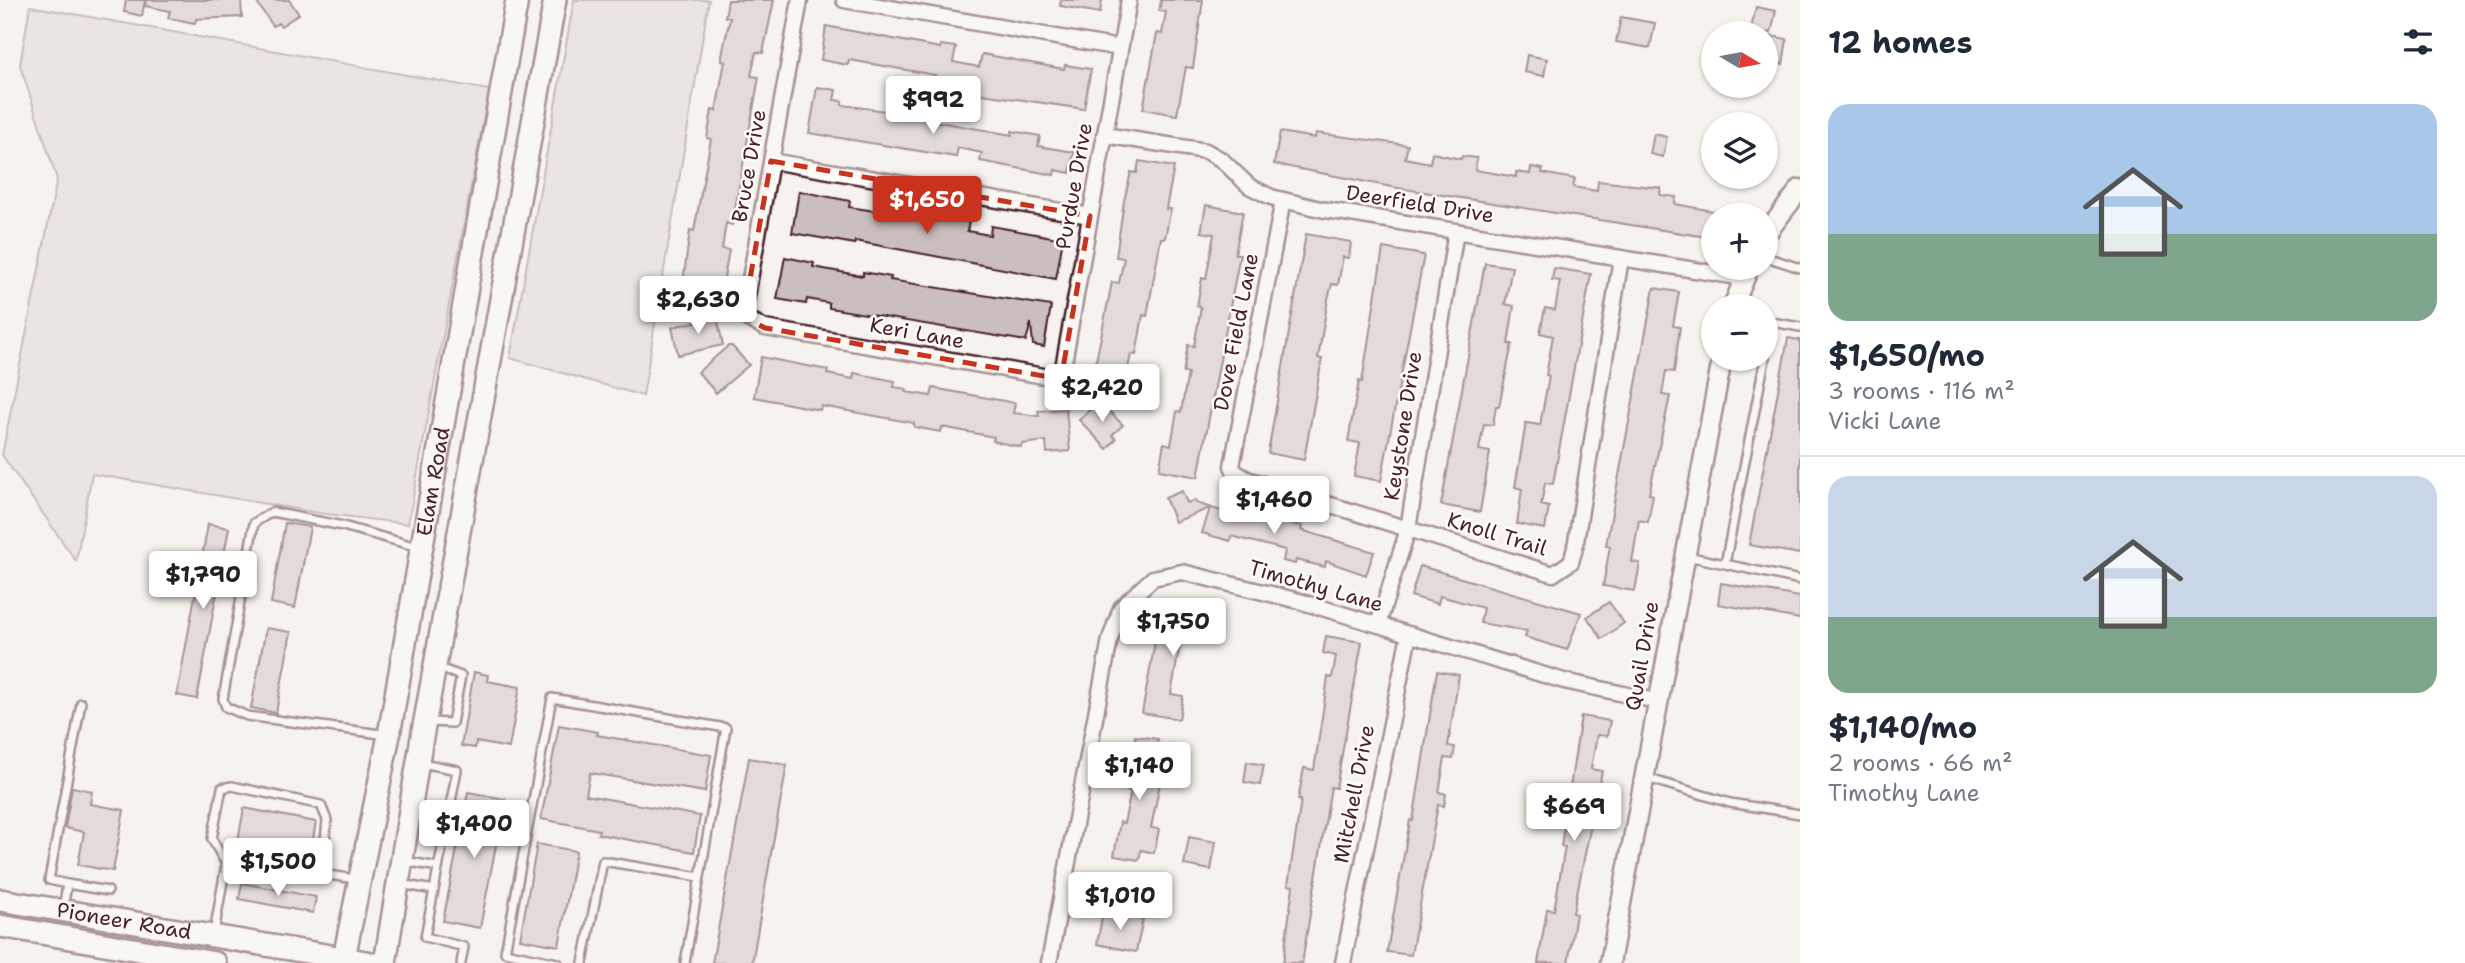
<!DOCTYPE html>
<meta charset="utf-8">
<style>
:root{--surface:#fff;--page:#f2f2f3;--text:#1f2937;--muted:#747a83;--line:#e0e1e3;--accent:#c8321e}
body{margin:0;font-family:"Shantell Sans",sans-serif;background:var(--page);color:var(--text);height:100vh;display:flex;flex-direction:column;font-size:26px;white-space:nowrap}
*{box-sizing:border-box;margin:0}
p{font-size:23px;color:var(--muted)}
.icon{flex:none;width:38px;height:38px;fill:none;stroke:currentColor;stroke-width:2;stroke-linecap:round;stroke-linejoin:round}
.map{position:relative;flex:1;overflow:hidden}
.sheet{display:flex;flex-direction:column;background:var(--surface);width:665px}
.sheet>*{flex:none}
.needle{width:46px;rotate:100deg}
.tools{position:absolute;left:1701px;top:21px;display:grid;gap:14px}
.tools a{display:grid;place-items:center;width:77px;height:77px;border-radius:50%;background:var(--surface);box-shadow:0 2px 5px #0004;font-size:35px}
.price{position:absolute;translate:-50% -60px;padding:0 16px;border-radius:7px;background:#fff;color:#222;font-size:23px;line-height:46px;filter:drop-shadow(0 2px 4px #0008)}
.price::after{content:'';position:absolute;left:50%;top:42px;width:21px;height:16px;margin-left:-10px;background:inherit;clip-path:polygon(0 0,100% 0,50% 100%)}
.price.active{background:var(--accent);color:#fff}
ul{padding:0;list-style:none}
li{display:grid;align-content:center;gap:14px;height:371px;padding:0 28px}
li+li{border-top:2px solid var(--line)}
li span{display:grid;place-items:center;height:217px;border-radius:21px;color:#555}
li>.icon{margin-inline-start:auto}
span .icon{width:126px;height:126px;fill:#fffc;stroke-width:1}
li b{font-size:30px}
h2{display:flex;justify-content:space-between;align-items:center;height:84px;padding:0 28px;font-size:30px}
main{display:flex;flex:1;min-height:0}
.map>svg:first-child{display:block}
.green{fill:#dcd4d2;stroke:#937a7e;stroke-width:2}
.building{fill:#cbbfbe;stroke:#4a1f2b;stroke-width:2}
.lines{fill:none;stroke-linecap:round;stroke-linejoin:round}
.service-casing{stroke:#4a1f2b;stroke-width:12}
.minor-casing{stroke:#4a1f2b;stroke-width:19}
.tertiary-casing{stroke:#4a1f2b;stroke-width:23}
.secondary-casing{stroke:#4a1f2b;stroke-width:26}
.service{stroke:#fdfcf7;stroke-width:7}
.minor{stroke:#fdfcf7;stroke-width:14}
.tertiary{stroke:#fdfcf7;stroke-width:18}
.secondary{stroke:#fdfcf7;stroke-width:21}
.marked{fill:none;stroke:#c8321e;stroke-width:5;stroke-dasharray:14 9;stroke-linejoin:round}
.labels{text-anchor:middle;stroke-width:5;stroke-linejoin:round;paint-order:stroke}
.street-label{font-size:21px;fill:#4a1f2b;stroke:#fdfcf7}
</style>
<main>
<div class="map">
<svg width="1800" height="963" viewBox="0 0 1800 963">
<rect width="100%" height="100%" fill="#f6f3ef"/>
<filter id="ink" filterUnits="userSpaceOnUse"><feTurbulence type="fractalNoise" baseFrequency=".0143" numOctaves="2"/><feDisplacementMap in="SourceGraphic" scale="14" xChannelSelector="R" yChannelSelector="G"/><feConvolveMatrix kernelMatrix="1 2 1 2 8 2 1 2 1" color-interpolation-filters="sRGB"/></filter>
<g filter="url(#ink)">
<path class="green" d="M 574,0 L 709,0 L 643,396 L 510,358 Z
M 30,6 L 489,90 L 408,524 L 319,513 L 92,474 L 76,561 L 2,455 L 57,179 L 20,65 Z"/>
<path class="building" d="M 126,0 L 145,0 L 142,16 L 124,12 Z
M 146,0 L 241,0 L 242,17 L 196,19 L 195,23 L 168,18 L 170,11 L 145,6 Z
M 255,0 L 289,0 L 299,14 L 281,26 L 278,23 L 273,26 Z
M 728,0 L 774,0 L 763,53 L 756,52 L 751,76 L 759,77 L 732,225 L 726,223 L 722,249 L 729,250 L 719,305 L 681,298 L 690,230 L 694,231 L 711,139 L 707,138 L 712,110 L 716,111 L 725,61 L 721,60 L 730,18 L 725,17 Z
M 1061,0 L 1102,0 L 1100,13 L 1060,6 Z
M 1161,0 L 1203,0 L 1193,68 L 1186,67 L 1177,115 L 1143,109 L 1157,33 L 1162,34 L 1166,12 L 1159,11 Z
M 1756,7 L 1776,11 L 1771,33 L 1750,33 Z
M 1621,17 L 1655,23 L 1650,48 L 1616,42 Z
M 826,26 L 940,48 L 941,45 L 956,47 L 953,62 L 979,67 L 982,54 L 1064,69 L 1065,65 L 1091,69 L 1084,109 L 975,93 L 975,90 L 934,83 L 935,75 L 849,60 L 848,65 L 821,60 Z
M 1766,35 L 1787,39 L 1783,64 L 1766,61 Z
M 1527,55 L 1547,59 L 1544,76 L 1524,72 Z
M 817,87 L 836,90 L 834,100 L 842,101 L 842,105 L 916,115 L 916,118 L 1012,135 L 1012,131 L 1040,136 L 1038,146 L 1074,152 L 1070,173 L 1055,170 L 1054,175 L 980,161 L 982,153 L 958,148 L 956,157 L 809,133 Z
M 1280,132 L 1315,138 L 1316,133 L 1408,145 L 1405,158 L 1430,163 L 1432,153 L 1461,159 L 1462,156 L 1477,158 L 1475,170 L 1516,177 L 1516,172 L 1530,174 L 1531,167 L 1543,169 L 1542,173 L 1575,179 L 1573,187 L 1597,191 L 1598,181 L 1661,188 L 1660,195 L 1676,197 L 1675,204 L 1713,211 L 1713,238 L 1392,187 L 1274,164 Z
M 1654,134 L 1667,137 L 1663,157 L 1650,154 Z
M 1139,161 L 1174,167 L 1166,209 L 1171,209 L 1165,238 L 1161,238 L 1147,316 L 1143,315 L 1136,355 L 1131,354 L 1123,393 L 1091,386 L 1112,282 L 1119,283 L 1124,258 L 1116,257 L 1124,201 L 1131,172 L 1137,173 Z
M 799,191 L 850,201 L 849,207 L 875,211 L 876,206 L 969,222 L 967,231 L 990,235 L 991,226 L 1063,239 L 1056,279 L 855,241 L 855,244 L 792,233 Z
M 1206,205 L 1243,212 L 1235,254 L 1240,254 L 1198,477 L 1159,470 L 1164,443 L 1171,445 L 1177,411 L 1181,412 L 1188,373 L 1183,373 L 1188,345 L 1194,346 L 1201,307 L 1197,306 L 1202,278 L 1206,279 L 1214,234 L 1201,232 Z
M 1306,234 L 1351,242 L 1349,258 L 1343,257 L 1338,285 L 1332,284 L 1328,299 L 1318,358 L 1322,359 L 1304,460 L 1268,453 Z
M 1383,248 L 1424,255 L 1381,481 L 1354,476 L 1360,443 L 1348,441 L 1359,381 L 1362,382 Z
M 785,257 L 814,263 L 813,267 L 863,276 L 863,272 L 891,277 L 890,280 L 1051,306 L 1044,347 L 1033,345 L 1031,323 L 1026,341 L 829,308 L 829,303 L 807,299 L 806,304 L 777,299 Z
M 1485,263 L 1512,267 L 1505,304 L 1514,306 L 1508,344 L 1512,344 L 1499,406 L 1496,406 L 1493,425 L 1484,424 L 1479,450 L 1490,452 L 1480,512 L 1441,505 Z
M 1554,268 L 1591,274 L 1553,484 L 1545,483 L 1541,505 L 1549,507 L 1545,529 L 1517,524 L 1522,489 L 1515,487 L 1526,423 L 1540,425 L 1549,376 L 1546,375 L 1553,336 L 1540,333 L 1545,308 L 1555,310 L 1560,281 L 1552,280 Z
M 1654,288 L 1679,292 L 1673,326 L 1680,327 L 1674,372 L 1666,371 L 1662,395 L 1670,396 L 1649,494 L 1653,495 L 1648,522 L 1639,520 L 1632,562 L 1640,563 L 1635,591 L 1603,586 L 1610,546 L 1606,545 Z
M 717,317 L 723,345 L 678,355 L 672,327 Z
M 1788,338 L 1800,340 L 1800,554 L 1749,545 Z
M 728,346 L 732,346 L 749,365 L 716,393 L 698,372 Z
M 761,357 L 828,370 L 827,374 L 853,379 L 854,373 L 895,381 L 894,387 L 907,389 L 906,392 L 931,396 L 933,388 L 1015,403 L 1013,413 L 1039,416 L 1038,411 L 1066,409 L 1070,451 L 1047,453 L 1046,441 L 1022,444 L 1021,447 L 993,441 L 994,437 L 942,427 L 941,432 L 914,427 L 914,423 L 821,406 L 820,410 L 754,397 Z
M 1099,401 L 1123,425 L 1112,435 L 1116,439 L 1107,449 L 1079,420 Z
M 1182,491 L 1187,503 L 1195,500 L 1196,503 L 1221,511 L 1223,505 L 1270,520 L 1302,526 L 1301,530 L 1374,552 L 1366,575 L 1326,561 L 1325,567 L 1296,560 L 1295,564 L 1283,561 L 1285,550 L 1231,536 L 1230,541 L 1202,533 L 1210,508 L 1175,522 L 1165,498 Z
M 285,523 L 310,527 L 295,608 L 271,603 Z
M 208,524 L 229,528 L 197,699 L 177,695 Z
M 1420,566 L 1581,613 L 1567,650 L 1525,637 L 1527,631 L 1480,623 L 1483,608 L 1440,596 L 1438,604 L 1411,596 Z
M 1721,583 L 1800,597 L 1800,619 L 1718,604 Z
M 1609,602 L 1624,623 L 1602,639 L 1587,617 Z
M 1161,609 L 1220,617 L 1216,640 L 1183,635 L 1181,639 L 1171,694 L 1183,696 L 1179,719 L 1142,713 Z
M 266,628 L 291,632 L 276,713 L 251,708 Z
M 1326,636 L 1362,642 L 1336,788 L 1331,787 L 1302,963 L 1283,963 L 1293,886 L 1288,885 L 1301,800 L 1298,800 L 1304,768 L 1314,770 L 1328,677 L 1332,678 L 1336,656 L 1323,653 Z
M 1437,671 L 1459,675 L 1448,746 L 1455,747 L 1453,759 L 1445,758 L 1439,792 L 1446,794 L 1444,806 L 1438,805 L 1411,955 L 1387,952 L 1410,820 L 1413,821 Z
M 474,672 L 488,675 L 487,681 L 520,687 L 509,748 L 476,742 L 475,748 L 461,746 Z
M 1581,716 L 1610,721 L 1607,736 L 1597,735 L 1591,769 L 1602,771 L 1573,913 L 1576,914 L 1568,963 L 1538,963 L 1547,909 L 1554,910 L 1565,847 L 1561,846 Z
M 559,725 L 598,732 L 597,735 L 711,755 L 705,792 L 590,773 L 586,795 L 700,816 L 694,852 L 598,834 L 599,830 L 541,819 Z
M 1135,736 L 1158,739 L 1150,781 L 1160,783 L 1151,828 L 1159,829 L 1154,853 L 1141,850 L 1139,860 L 1114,856 L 1120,822 L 1124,823 L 1131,791 L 1112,787 L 1114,774 L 1128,777 Z
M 749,758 L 787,765 L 770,860 L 752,963 L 712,963 Z
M 1247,762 L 1264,765 L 1260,785 L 1244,782 Z
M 72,787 L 92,791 L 90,804 L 124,810 L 113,871 L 78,865 L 84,832 L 65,828 Z
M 468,792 L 505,799 L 480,928 L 443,921 Z
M 244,808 L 316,822 L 309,861 L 237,846 Z
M 1189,837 L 1216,842 L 1211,870 L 1184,865 Z
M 537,844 L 576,851 L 559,946 L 520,939 Z
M 242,883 L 316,897 L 313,913 L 239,899 Z
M 1103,912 L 1143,919 L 1136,952 L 1097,944 Z"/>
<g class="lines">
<defs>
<path id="service" d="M 1766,257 L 1800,268
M 1766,321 L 1800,327
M 1766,353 L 1772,322
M 1687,556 L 1800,580
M 1725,564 L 1765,359
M 428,722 L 452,723 L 461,676 L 436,667
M 388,735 L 247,716 L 226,707 L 223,699 L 254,523 L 272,512 L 343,526 L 421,548
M 422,763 L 457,770 L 425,937 L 464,947 L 461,963
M 1643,777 L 1730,803 L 1800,814
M 404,861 L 438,867
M 226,864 L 212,839 L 222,788 L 232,786 L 321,805 L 327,820 L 322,873
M 67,884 L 108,891
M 400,884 L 434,890
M 63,910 L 67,884 L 49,880 L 81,703
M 214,933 L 226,864 L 230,861 L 356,879
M 558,963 L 505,952 L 552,698 L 726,728 L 685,963
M 583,963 L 603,861 L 700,877"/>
<path id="minor" d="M 800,0 L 745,307 L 748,319 L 765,328 L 1061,379 L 1129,0
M 844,0 L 1120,48
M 1104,135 L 1206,151 L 1222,160 L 1249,186 L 1271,197 L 1320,209 L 1744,278
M 771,161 L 1090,216
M 1283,200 L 1232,466 L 1235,472 L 1247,479 L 1553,574 L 1571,562 L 1575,548 L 1621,258
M 1378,625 L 1408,529 L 1456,231
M 1049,963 L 1110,639 L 1121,608 L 1131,598 L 1153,578 L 1182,572 L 1299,601 L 1564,681 L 1656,701
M 1343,963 L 1409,634"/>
<path id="tertiary" d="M 1766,234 L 1800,189
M 1733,306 L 1749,268
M 1610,963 L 1722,359"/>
<g id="secondary">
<path id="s1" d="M 0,900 L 372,963"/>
<path d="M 0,926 L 215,963"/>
<path id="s2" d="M 343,963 L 389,735 L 517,0"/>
<path d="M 385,963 L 421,743 L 555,0"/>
</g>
</defs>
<use href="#service" class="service-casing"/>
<use href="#minor" class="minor-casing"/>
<use href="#tertiary" class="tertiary-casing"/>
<use href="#secondary" class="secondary-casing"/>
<use href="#service" class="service"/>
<use href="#minor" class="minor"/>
<use href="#tertiary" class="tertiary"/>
<use href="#secondary" class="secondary"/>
</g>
</g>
<path d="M0 0H1800V963H0ZM 771,161 L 1090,216 L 1061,379 L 765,328 L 748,319 L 745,307 Z" fill="#f6f3ef" fill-opacity=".55" fill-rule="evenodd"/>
<path class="marked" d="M 771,161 L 1090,216 L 1061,379 L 765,328 L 748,319 L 745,307 Z"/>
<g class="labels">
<g class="street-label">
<text transform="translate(749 166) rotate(-80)" y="7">Bruce Drive</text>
<text transform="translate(1074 186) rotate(-80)" y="7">Purdue Drive</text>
<text transform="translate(1420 204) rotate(9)" y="7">Deerfield Drive</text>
<text transform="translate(1236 332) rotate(-79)" y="7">Dove Field Lane</text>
<text transform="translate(917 333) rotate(10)" y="7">Keri Lane</text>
<text transform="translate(1403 426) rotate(-81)" y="7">Keystone Drive</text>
<text dy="7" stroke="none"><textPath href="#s2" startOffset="490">Elam Road</textPath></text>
<text transform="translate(1497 534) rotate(17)" y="7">Knoll Trail</text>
<text transform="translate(1316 586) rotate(16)" y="7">Timothy Lane</text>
<text transform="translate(1642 656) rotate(-80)" y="7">Quail Drive</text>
<text transform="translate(1354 794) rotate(-79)" y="7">Mitchell Drive</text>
<text dy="7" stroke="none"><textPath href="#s1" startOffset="126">Pioneer Road</textPath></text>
</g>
</g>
</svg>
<div class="tools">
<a><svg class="needle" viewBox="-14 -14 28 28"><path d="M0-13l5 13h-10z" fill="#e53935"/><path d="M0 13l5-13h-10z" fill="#747a83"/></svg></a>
<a><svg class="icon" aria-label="layers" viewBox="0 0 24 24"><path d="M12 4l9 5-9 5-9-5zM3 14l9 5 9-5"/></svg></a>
<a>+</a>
<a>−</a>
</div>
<b class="price" style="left:933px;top:136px">$992</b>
<b class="price active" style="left:927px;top:236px">$1,650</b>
<b class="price" style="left:698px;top:336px">$2,630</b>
<b class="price" style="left:1102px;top:424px">$2,420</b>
<b class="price" style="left:1274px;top:536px">$1,460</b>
<b class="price" style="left:203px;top:611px">$1,790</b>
<b class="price" style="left:1173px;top:658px">$1,750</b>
<b class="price" style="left:1139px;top:802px">$1,140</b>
<b class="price" style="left:1574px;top:843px">$669</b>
<b class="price" style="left:474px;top:860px">$1,400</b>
<b class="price" style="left:278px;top:898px">$1,500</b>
<b class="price" style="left:1120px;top:932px">$1,010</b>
</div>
<section class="sheet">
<h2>12 homes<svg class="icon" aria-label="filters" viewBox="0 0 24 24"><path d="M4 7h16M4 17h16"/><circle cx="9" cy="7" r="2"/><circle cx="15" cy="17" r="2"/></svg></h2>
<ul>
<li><span style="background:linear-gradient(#a9c7e8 60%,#7fa58c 0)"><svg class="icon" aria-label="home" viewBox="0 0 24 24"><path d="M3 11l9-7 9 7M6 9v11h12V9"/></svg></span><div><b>$1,650/mo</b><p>3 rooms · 116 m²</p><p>Vicki Lane</p></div></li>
<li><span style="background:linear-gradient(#c9d6e8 65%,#7fa58c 0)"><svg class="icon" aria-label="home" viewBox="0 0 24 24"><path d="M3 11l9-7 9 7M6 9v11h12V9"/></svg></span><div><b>$1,140/mo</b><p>2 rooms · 66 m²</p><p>Timothy Lane</p></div></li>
</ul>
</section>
</main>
